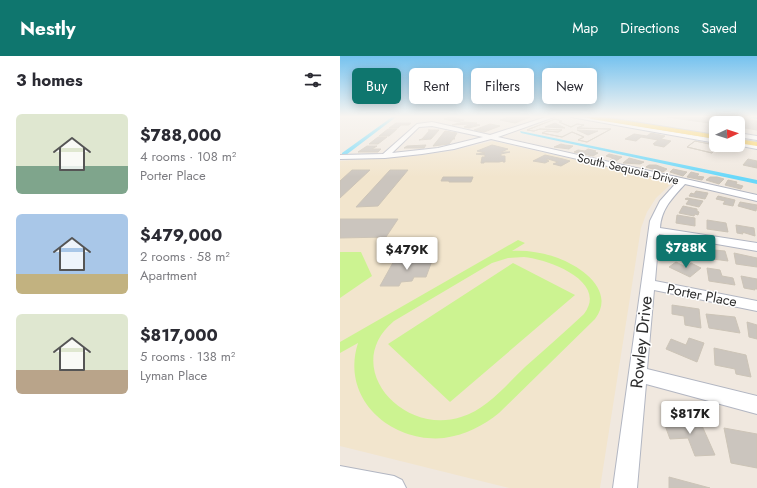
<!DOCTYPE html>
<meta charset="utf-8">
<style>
:root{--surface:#fff;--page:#f2f2f3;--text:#2b2b33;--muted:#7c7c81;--accent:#0f766e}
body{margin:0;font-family:Jost,sans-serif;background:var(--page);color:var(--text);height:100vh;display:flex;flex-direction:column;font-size:15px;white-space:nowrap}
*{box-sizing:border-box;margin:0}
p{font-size:13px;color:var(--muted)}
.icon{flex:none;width:22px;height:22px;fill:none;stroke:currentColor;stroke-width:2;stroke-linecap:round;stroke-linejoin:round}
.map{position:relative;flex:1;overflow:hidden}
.side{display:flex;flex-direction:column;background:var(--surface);width:340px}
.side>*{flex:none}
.hud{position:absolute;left:12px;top:12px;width:345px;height:36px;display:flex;gap:8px}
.needle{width:26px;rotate:87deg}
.fabs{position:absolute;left:369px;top:60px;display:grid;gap:8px}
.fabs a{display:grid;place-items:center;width:36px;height:36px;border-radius:6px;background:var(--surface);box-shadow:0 2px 10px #0003;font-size:20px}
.price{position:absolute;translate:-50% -34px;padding:0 9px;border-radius:4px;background:#fff;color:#222;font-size:13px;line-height:26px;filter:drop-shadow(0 1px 2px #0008)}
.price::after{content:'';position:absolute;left:50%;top:24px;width:12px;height:9px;margin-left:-6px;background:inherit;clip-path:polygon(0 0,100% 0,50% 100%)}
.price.on{background:var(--accent);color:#fff}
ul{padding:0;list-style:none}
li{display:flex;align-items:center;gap:12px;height:100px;padding:0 16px}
li span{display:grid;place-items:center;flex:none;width:112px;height:80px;border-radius:6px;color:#555}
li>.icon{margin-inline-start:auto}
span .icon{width:48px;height:48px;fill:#fffc;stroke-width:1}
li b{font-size:17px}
h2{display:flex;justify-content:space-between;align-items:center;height:48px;padding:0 16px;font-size:17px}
.chip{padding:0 14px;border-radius:6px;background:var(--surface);box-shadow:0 2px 10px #0003;font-size:14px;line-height:36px}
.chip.on{background:var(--accent);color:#fff}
header{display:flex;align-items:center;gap:24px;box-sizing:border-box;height:56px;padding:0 20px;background:var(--accent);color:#fff}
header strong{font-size:19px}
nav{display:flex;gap:22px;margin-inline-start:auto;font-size:14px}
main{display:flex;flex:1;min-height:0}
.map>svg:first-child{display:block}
.education{fill:#f2e5cd}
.pitch{fill:#ccf391;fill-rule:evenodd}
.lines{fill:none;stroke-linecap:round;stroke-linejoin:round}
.canal{fill:#69d8fa;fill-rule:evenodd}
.building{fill:#cbc5be;stroke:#ccc4b7;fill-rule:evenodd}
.minor-casing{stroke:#b2b6c2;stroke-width:2}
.major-casing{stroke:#c8c8c8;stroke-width:2}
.minor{fill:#fff;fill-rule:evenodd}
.major{fill:#fed255;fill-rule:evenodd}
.labels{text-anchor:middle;stroke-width:3;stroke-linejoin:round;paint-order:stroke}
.far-street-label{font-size:12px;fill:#2d2d2d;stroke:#fff}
.street-label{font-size:14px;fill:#2d2d2d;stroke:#fff}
.near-street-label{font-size:17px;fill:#2d2d2d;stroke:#fff}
</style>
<header>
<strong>Nestly</strong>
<nav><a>Map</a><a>Directions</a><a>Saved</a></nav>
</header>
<main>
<section class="side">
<h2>3 homes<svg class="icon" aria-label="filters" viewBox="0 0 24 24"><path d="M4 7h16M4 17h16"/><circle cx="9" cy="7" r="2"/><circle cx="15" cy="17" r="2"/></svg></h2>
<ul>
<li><span style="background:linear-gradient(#dfe7d0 65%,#7fa58c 0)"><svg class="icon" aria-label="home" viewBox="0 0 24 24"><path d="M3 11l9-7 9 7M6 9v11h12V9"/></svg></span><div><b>$788,000</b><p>4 rooms · 108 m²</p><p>Porter Place</p></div></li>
<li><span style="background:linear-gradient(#a9c7e8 75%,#c2b280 0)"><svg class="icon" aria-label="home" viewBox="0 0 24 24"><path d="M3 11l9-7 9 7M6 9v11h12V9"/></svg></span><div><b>$479,000</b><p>2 rooms · 58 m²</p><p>Apartment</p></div></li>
<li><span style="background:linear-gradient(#dfe7d0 70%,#b9a48a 0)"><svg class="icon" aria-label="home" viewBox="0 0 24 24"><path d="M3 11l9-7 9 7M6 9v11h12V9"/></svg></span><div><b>$817,000</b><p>5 rooms · 138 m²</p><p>Lyman Place</p></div></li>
</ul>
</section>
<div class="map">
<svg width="417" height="432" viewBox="0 0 417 432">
<rect width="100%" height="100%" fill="#f0e8df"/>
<path class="education" d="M 153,85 L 320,123 L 329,126 L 330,129 L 316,142 L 307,156 L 301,172 L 260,432 L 169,432 L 0,390 L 0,105 L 76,100 L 111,95 Z"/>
<path class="pitch" d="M 178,184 L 185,187 L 172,195 C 188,194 204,197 218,202 C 242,211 276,235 255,263 L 159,357 C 143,370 125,379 104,382 C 51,387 0,343 18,287 L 0,297 L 0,286 ZM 184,201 C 207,203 269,225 244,258 C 225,276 205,293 185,311 C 166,329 147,353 121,361 C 62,380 0,310 54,265 L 152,207 L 168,202 Z
M 0,196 L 21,196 L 32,220 L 0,242 Z
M 173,207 L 235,239 L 110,346 L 48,288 Z"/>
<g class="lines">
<path class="canal" d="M 52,61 L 56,61 L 6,99 L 2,99 L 2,97 Z
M 408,61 L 417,61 L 417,63 Z
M 180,75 L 417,124 L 417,128 L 181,77 Z"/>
</g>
<path class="building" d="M 110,61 L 124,64 L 118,66 L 104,63 Z
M 169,61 L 190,61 L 175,67 L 160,64 Z
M 327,61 L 389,61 L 417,65 L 417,74 L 398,71 L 398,67 L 376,68 Z
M 215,63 L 222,65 L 219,66 L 231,71 L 237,68 L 244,69 L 237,72 L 271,73 L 247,86 L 238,84 L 244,81 L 232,76 L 222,81 L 202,77 L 207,75 L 218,76 L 222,74 L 200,73 L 194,75 L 187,74 ZM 215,67 L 225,72 L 205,71 ZM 237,74 L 256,75 L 258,75 L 248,79 Z
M 215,63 L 222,65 L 219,66 L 231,71 L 237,68 L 244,69 L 237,72 L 271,73 L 247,86 L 238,84 L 244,81 L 232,76 L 222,81 L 202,77 L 207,75 L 218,76 L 222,74 L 200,73 L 194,75 L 187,74 Z
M 123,66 L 137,67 L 134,68 L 140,69 L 129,72 L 124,71 L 131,68 L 112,69 Z
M 56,67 L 71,67 L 69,69 L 61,69 L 58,72 L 49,72 Z
M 150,68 L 160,70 L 144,76 L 134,74 Z
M 48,73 L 57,73 L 49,80 L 39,80 Z
M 88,74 L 99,74 L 91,83 L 79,84 L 82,83 L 90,74 Z
M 105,75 L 117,77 L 114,82 L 115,83 L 113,83 L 109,88 L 93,90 Z
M 311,77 L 325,80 L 321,83 L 331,85 L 324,91 L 314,89 L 315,88 L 313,88 L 318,84 L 301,81 L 296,85 L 285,83 L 294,78 L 307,80 Z
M 38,81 L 47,81 L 38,88 L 29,88 Z
M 355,85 L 365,87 L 379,90 L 372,97 L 347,91 Z
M 355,85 L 365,87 L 379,90 L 372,97 L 347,91 Z
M 221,88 L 225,89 L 233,90 L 229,93 L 214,91 Z
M 86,89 L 84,92 L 64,92 L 67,90 Z
M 152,89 L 168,93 L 161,96 L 170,96 L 161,98 L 161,100 L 165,100 L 165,106 L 163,106 L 163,105 L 159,106 L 144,106 L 144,107 L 141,107 L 142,101 L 145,101 L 145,99 L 136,98 L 145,97 L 137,95 Z
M 27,90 L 37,90 L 32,93 L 41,93 L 38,96 L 18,96 Z
M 248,93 L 256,95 L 253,96 L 258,97 L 253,100 L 234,96 L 238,94 L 245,95 Z
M 269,98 L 282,101 L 276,105 L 270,104 L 273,102 L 266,100 Z
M 205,99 L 223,103 L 230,105 L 221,110 L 213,108 L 218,106 L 208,103 L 206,104 L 209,105 L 205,107 L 193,105 Z
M 289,102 L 304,106 L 300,108 L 283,107 Z
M 408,103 L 417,105 L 417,112 L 403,109 Z
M 309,109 L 316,109 L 327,113 L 323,116 L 306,111 Z
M 333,113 L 347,116 L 343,120 L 330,116 Z
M 12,114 L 30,114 L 0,142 L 0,125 Z
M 50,114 L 68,114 L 38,150 L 16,151 Z
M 351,116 L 359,118 L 357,120 L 364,121 L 362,124 L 347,121 Z
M 103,121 L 133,121 L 131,126 L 109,126 L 109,125 L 101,125 Z
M 370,121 L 377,121 L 384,123 L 379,128 L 366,124 Z
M 388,124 L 397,126 L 396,128 L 403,130 L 401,133 L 385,129 Z
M 356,135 L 368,137 L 365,143 L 349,140 L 351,137 L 354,138 Z
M 378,140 L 395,144 L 393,150 L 383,148 L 385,145 L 376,143 Z
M 347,142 L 363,145 L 359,151 L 346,148 L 349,144 L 345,143 Z
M 400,146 L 417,149 L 416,155 L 398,150 Z
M 343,150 L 357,153 L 357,155 L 359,156 L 358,159 L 355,158 L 354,160 L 339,157 Z
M 337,159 L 355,162 L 355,170 L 336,167 Z
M 0,163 L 58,163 L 46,181 L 0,182 Z
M 367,164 L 386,167 L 388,176 L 367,173 Z
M 396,169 L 414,172 L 415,180 L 402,176 L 403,178 L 397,177 Z
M 333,186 L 355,191 L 356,200 L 333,196 Z
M 363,193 L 385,195 L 388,205 L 365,202 Z
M 394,197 L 417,202 L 417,211 L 396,208 Z
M 74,200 L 82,200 L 81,202 L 93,202 L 86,221 L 74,221 L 72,225 L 61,226 L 59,230 L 40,230 L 55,203 L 73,202 Z
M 336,206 L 346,211 L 351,207 L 361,212 L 350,221 L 329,211 Z
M 367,212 L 380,214 L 382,220 L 393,222 L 395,229 L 369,225 Z
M 401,220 L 417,223 L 417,233 L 414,233 L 415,234 L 404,232 Z
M 332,249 L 359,253 L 361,272 L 345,269 L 344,260 L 332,258 Z
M 366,258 L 395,261 L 400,277 L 369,272 Z
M 407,266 L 417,269 L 417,283 L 409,281 Z
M 349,282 L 364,287 L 357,306 L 326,293 L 331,283 L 346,289 Z
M 374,292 L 406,299 L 411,321 L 396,318 L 395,313 L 375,309 Z
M 359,363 L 375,399 L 355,400 L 348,382 L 330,383 L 323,364 Z
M 384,372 L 417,378 L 417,412 L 391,407 Z
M 329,421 L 370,432 L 329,432 Z"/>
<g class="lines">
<defs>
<path id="minor" d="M 206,61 L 214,61 L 158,81 L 417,139 L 417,145 L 345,128 C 333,141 321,153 320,172 L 417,187 L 417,195 L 319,178 L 315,225 L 417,245 L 417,255 L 314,234 L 307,313 L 417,340 L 417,358 L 306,328 L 297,432 L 273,432 L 310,165 L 320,145 L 337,126 L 151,83 L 114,93 L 82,98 L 45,102 L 0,103 L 0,99 L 43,98 L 77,68 L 92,66 L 150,79 ZM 92,70 L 143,81 L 98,92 L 52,97 L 79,71 Z
M 231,61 L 243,61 L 376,83 L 376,87 Z
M 398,77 L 417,80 L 417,84 L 398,81 Z
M 398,86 L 417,89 L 417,93 L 396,89 L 398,89 Z
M 0,410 L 54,420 L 62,424 L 66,432 L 0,432 Z"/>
<path id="major" d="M 248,61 L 263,61 L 376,79 L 376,83 L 251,63 Z
M 398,83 L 417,86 L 417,90 L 398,87 Z"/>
</defs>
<use href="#minor" class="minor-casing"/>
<use href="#major" class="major-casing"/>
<use href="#minor" class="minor"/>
<use href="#major" class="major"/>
</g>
<linearGradient id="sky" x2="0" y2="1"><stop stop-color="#75c2ef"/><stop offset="0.5" stop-color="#f8f5f1"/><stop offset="1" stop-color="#f8f5f1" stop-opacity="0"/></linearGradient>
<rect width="417" height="121" fill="url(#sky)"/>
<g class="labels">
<g class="far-street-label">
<text transform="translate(288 113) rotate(13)" y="4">South Sequoia Drive</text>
</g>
<g class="street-label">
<text transform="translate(362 239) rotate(11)" y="5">Porter Place</text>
</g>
<g class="near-street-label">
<text transform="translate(301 286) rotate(-84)" y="6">Rowley Drive</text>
</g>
</g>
</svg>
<div class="fabs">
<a><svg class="needle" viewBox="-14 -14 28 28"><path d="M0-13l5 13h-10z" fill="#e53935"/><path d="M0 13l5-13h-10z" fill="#7c7c81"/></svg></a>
</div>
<b class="price on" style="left:346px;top:213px">$788K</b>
<b class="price" style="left:67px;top:215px">$479K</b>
<b class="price" style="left:350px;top:379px">$817K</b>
<div class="hud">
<a class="chip on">Buy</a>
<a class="chip">Rent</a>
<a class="chip">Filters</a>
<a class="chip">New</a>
</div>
</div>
</main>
